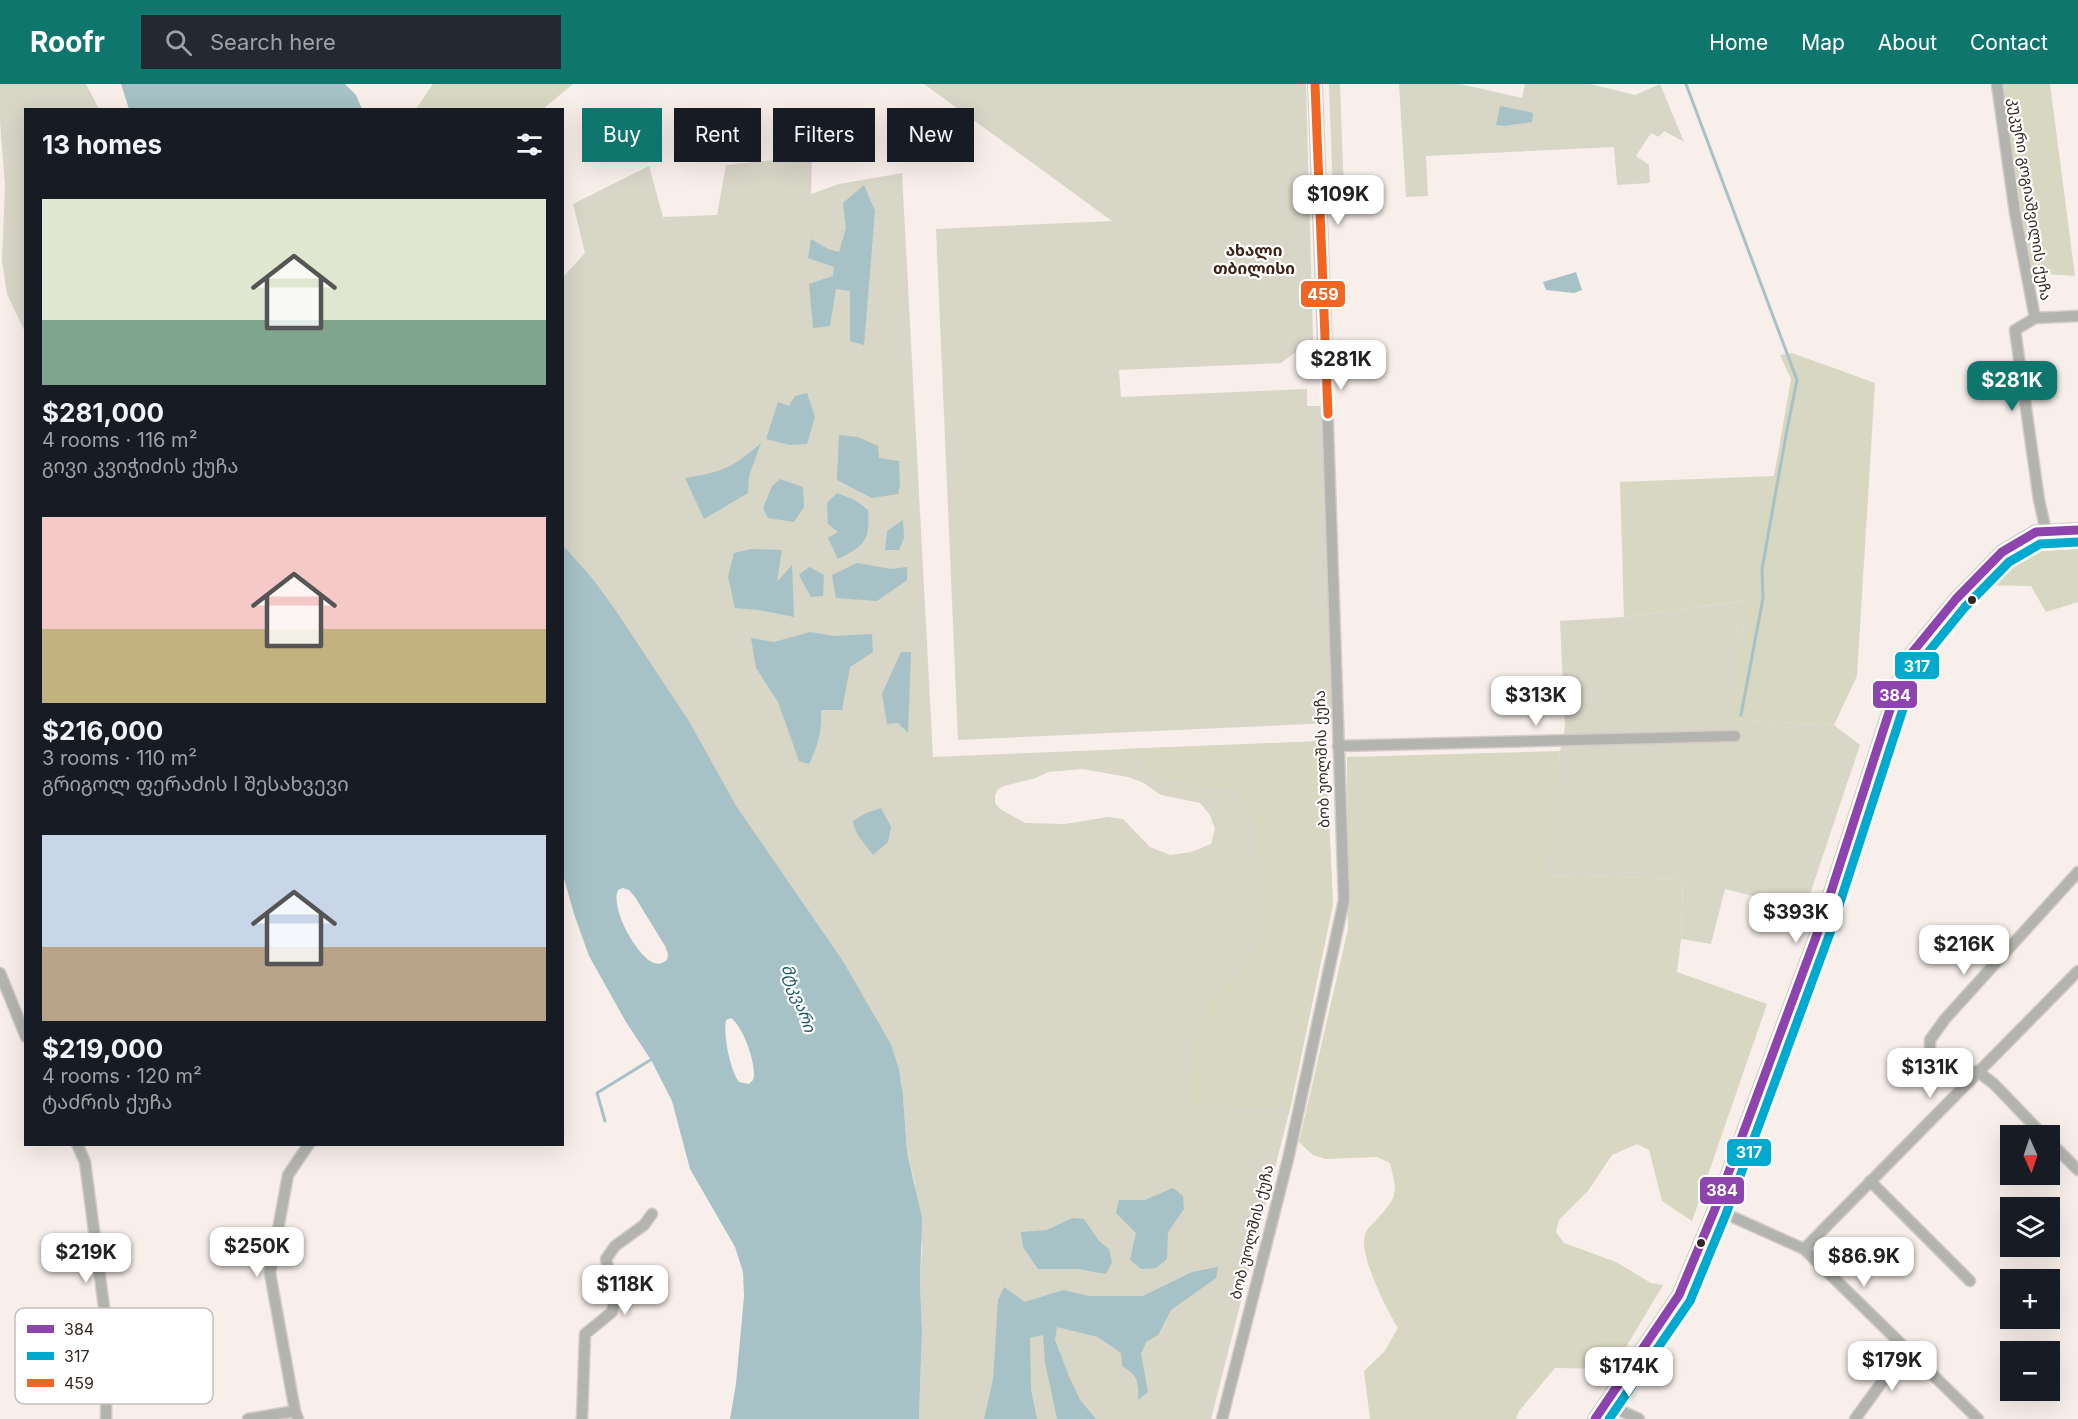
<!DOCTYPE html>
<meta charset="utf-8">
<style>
:root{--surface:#171b24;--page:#242831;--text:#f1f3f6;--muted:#9ea1a6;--accent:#0f766e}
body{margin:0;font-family:Inter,"Noto Sans Georgian",sans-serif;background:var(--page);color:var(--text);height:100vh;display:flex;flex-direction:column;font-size:22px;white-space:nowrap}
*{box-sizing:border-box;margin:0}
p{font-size:20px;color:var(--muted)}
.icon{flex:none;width:33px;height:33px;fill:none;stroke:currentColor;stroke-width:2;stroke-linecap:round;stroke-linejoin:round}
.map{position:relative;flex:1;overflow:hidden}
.panel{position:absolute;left:24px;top:24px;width:540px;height:1038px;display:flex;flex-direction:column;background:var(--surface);border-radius:0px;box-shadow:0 6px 24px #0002}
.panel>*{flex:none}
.hud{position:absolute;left:582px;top:24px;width:570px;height:54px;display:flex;gap:12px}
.needle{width:39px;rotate:177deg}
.tools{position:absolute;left:2000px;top:1041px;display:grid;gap:12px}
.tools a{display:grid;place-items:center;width:60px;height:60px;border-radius:0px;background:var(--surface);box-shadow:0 6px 24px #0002;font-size:30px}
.price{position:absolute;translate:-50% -51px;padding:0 14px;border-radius:12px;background:#fff;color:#222;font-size:20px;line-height:39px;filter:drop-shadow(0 2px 3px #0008)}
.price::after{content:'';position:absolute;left:50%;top:36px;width:18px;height:14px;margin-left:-9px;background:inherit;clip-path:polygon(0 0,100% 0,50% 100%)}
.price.current{background:var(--accent);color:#fff}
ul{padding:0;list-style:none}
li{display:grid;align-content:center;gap:12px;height:318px;padding:0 18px}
li span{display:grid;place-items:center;height:186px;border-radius:0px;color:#555}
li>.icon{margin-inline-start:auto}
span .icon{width:108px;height:108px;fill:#fffc;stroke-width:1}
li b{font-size:26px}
h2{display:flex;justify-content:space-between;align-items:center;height:72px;padding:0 18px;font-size:26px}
.pill{padding:0 21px;border-radius:0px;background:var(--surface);box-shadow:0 6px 24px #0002;font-size:21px;line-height:54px}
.pill.current{background:var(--accent);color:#fff}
header{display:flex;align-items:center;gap:36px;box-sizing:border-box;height:84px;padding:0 30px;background:var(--accent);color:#fff}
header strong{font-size:28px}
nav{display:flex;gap:33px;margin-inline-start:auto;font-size:21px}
.search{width:420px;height:54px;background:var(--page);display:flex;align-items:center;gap:15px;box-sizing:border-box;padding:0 21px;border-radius:0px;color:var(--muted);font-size:22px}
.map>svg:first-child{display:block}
.green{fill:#d7d6c7;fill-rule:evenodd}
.forest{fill:#d7d7c2}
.water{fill:#a6c2c6;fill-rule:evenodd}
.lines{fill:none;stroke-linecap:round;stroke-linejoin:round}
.stream{stroke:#a6c2c6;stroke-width:3}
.minor-casing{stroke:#d4ccc7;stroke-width:13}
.tertiary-casing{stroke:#d4ccc7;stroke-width:16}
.minor{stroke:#b3b3af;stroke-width:10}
.tertiary{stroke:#b3b3af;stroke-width:14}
.bus-1-casing{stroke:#fff;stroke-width:14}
.bus-2-casing{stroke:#fff;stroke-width:14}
.bus-3-casing{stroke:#fff;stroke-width:14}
.bus-1{stroke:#8e44ad;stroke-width:9}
.bus-2{stroke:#00a9ce;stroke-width:9}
.bus-3{stroke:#f26522;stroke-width:9}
.bus-dot{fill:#362821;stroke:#fff;stroke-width:2}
.labels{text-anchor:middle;stroke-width:4.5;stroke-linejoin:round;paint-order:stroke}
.street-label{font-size:15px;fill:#362821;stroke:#fff}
.neighbourhood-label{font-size:16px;font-weight:bold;fill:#3e2215;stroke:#fff}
.water-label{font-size:16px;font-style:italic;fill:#1b5861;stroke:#fff}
.key{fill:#fff;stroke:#c3bebc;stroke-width:1.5}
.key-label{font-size:16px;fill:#362821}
.line-badge{stroke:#fff;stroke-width:2}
.badge-label{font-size:16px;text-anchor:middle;font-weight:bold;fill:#fff}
</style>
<header>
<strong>Roofr</strong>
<div class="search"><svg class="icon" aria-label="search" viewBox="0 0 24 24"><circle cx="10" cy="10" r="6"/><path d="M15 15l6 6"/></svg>Search here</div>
<nav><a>Home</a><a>Map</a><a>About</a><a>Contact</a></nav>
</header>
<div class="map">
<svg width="2078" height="1335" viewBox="0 0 2078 1335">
<rect width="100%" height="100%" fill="#f8efeb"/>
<path class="green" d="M 0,0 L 86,0 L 99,25 L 26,26 L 25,248 L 7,210 L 2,177 L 5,101 L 0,38 Z
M 924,0 L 1306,0 L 1313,255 L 1281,279 L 1119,286 L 1121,313 L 1307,305 L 1307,322 L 1321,322 L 1333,639 L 958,656 L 936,145 L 1112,137 Z
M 1329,0 L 1340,0 L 1344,111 L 1333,111 Z
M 1399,0 L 1460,0 L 1522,14 L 1525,0 L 1590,0 L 1635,11 L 1660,0 L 1684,58 L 1664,47 L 1659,53 L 1651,49 L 1636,72 L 1649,81 L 1650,99 L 1617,101 L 1614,63 L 1426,72 L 1428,112 L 1406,113 Z
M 812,72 L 811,110 L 839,100 L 902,89 L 933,673 L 1325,657 L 1333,820 L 1290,1025 L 1211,1335 L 919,1335 L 922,1246 L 920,1200 L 922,1165 L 915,1100 L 907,1068 L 903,1011 L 899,985 L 891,960 L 843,877 L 737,723 L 689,637 L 617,528 L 593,495 L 563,461 L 562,194 L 585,169 L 573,120 L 649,82 L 663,133 L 717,131 L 726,81 ZM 1082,685 L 1128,693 L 1142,698 L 1161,711 L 1200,719 L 1210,731 L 1215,745 L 1211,760 L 1191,768 L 1170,771 L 1150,763 L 1123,735 L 1108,733 L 1065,740 L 1025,739 L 1000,725 L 995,719 L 995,712 L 998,705 L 1004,702 L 1036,694 L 1048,688 Z
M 1745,517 L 1744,540 L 1731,635 L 1834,641 L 1860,661 L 1805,825 L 1725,805 L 1711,860 L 1681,855 L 1683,795 L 1545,791 L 1560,667 L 1565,643 L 1560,537 L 1624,533 Z"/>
<path class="forest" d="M 433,0 L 573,0 L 543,25 L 416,25 Z
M 2002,0 L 2050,0 L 2075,192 L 2031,189 Z
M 1792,269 L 1875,299 L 1857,592 L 1834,641 L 1730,635 L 1744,540 L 1744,517 L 1624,533 L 1620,398 L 1774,392 L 1791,295 L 1780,271 Z
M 2053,453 L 2078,453 L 2078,518 L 2046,528 L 2031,502 L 1970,501 C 1999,476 2013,458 2053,453 Z
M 1325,657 L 1333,820 L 1290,1025 L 1189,1019 L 1193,961 L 1209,914 L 1245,884 L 1262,853 L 1260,747 L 1240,708 L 1170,697 L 1121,665 Z
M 1560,667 L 1546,791 L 1683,795 L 1681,855 L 1677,888 L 1767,920 L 1692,1137 L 1662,1117 L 1649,1066 L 1637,1060 L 1612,1071 L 1588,1107 L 1559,1136 L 1556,1148 L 1564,1159 L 1616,1178 L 1651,1199 L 1663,1201 L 1613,1285 L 1555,1284 L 1519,1327 L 1516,1335 L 1370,1335 L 1364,1287 L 1384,1268 L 1398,1244 C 1387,1226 1356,1167 1366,1148 C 1368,1143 1375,1138 1378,1134 C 1399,1111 1397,1108 1390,1079 L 1377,1073 L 1325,1075 L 1313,1071 L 1299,1058 L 1348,845 L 1347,673 Z"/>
<path class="water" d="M 121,0 L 345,0 L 356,11 L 362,25 L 129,25 Z
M 1500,22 L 1533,29 L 1532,38 L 1504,42 L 1496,41 Z
M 864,101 L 875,127 L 864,261 L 850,257 L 850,207 L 836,205 L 830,242 L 813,244 L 809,200 L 833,192 L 834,183 L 808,174 L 811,155 L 828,165 L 839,168 L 846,144 L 843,119 Z
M 1576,188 L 1582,206 L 1574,209 L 1546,206 L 1543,198 Z
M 807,309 L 815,333 L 807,360 L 790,361 L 766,355 L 778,318 L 789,322 L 795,312 Z
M 839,351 L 858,353 L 878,362 L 879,374 L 899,377 L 900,400 L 898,410 L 872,414 L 837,396 Z
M 761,359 L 749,392 L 748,409 L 704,435 L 685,394 C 723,388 732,384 761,359 Z
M 780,395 L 803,403 L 804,423 L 794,438 L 768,434 L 763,424 L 772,402 Z
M 837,409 L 855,416 L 868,426 C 870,458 865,461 838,475 L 828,454 L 838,448 L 828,440 L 827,419 Z
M 903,436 L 904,454 L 899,466 L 885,466 L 887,447 Z
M 563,461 L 593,495 L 617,528 L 689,637 L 737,723 L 843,877 L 891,960 L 899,985 L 903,1011 L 907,1068 L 922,1134 L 920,1200 L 922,1246 L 919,1335 L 730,1335 L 736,1300 L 744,1212 L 743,1188 L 735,1163 L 690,1085 L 672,1017 L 651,976 L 626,938 L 589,872 L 574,830 L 563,791 ZM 623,804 L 629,806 L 635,813 L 665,862 L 668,870 L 667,876 C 663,879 659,881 654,879 C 636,872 610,823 618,806 ZM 731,934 C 743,942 758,983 753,996 L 749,1000 L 739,998 C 730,985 723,951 726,936 Z
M 751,465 L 782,466 L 777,498 L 792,481 L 794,533 L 759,526 L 735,524 L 728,493 L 734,469 Z
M 857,479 L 891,485 L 907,483 L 907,496 L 877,517 L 836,514 L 832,491 Z
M 809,483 L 824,491 L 823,512 L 811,513 L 799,491 Z
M 810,548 L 835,552 L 872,550 L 873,568 L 850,583 L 842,626 L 821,626 C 822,647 818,662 809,680 L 799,677 L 778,618 L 756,584 L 751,554 L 774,558 Z
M 901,568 L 911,568 L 908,649 L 898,639 L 887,640 L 882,610 Z
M 881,724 L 891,743 L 888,758 L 873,771 C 865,760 855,751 853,737 L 866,729 Z
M 1173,1104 L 1183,1112 L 1184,1125 L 1168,1148 L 1167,1175 L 1156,1184 L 1141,1185 L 1130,1176 L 1136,1149 L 1116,1129 L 1119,1116 L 1145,1116 Z
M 1072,1134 L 1084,1135 L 1099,1157 L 1109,1165 L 1112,1178 L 1106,1190 L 1078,1185 L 1038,1185 L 1023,1163 L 1021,1148 L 1047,1146 Z
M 1218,1183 L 1216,1194 L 1171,1226 L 1158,1251 L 1146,1258 L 1141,1270 L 1148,1308 L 1138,1316 C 1139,1297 1138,1292 1122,1282 L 1121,1269 L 1098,1253 L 1057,1243 L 1055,1256 L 1069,1292 L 1080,1316 L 1096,1335 L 1057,1335 L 1045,1278 L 1043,1251 L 1030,1254 L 1031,1306 L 1037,1335 L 984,1335 L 993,1296 L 998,1216 L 1004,1203 L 1025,1218 L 1063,1206 L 1089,1212 L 1143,1212 L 1192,1188 Z"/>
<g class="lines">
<path class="stream" d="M 1686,0 L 1797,296 L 1786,351 L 1762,485 L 1763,514 L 1741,631
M 605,1037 L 597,1009 L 652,975"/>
<defs>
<path id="minor" d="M 1997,0 L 2015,129 L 2035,234
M 2046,447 L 2039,416 L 2015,246 L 2035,234 L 2078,232
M 1338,662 L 1735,652
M 0,889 L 26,953
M 1977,987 L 1994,1000 L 2044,1052
M 1966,999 L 1930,971 L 1930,956 L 1945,935 L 2078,788
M 2049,1057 L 2078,1086
M 77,1060 L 85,1078 L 107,1246 L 106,1335
M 1870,1097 L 1970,1197
M 1715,1125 L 1804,1165 L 1978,1335
M 1804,1165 L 2078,887
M 1606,1320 L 1639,1335
M 248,1335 L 295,1327
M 298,1335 L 295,1327 L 270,1189 L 288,1091 L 309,1060
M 582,1335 L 585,1250 L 612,1228 L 615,1213 L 606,1175 L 615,1162 L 644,1141 L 652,1130
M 1222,1335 L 1289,1071 L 1344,816 L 1326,286
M 1855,1335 L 1906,1265"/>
<path id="tertiary" d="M 1315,0 L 1326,286
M 1595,1335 L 1679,1211 L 1715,1125 L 1819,845 L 1906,576 L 1956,515 L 2002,468 L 2036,448 L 2078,446"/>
</defs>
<use href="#minor" class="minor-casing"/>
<use href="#tertiary" class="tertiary-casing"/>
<use href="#minor" class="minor"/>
<use href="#tertiary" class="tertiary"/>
<defs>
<path id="bus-1" d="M 1595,1335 L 1679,1211 L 1715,1125 L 1819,845 L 1906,576 L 1956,515 L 2002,468 L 2036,448 L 2078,446"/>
<path id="bus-2" d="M 1609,1335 L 1690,1217 L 1726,1130 L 1830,849 L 1917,582 L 1965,523 L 2009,478 L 2040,460 L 2078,458"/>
<path id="bus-3" d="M 1315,0 L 1328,330"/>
</defs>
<use href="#bus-1" class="bus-1-casing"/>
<use href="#bus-2" class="bus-2-casing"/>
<use href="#bus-3" class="bus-3-casing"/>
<use href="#bus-1" class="bus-1"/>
<use href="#bus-2" class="bus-2"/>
<use href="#bus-3" class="bus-3"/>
</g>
<g class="bus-dot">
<circle cx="1972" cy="516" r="5"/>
<circle cx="1701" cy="1159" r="5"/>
</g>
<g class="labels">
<g class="street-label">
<text transform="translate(2030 115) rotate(81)" y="5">კუკური გოგიაშვილის ქუჩა</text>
<text transform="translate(1322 675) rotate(-92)" y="5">ბობ უოლშის ქუჩა</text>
<text transform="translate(1252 1148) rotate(-76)" y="5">ბობ უოლშის ქუჩა</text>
</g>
<g class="neighbourhood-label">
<text x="1254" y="172">ახალი<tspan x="1254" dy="18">თბილისი</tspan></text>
</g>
<g class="water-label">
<text transform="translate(799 914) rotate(70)" y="6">მტკვარი</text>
</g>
</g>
<rect x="15" y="1224" width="198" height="96" rx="9" class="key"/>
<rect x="27" y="1241" width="27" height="8" fill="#8e44ad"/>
<rect x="27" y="1268" width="27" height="8" fill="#00a9ce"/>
<rect x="27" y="1295" width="27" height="8" fill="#f26522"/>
<g class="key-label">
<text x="64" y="1251">384</text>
<text x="64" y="1278">317</text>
<text x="64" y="1305">459</text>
</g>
<g class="line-badge">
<rect x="1300" y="196" width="46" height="28" rx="6" fill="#f26522"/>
<rect x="1894" y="567" width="46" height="29" rx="6" fill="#00a9ce"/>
<rect x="1872" y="596" width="46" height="29" rx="6" fill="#8e44ad"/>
<rect x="1726" y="1054" width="46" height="29" rx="6" fill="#00a9ce"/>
<rect x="1699" y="1092" width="46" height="29" rx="6" fill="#8e44ad"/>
</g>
<g class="badge-label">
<text x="1323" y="216">459</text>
<text x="1917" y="588">317</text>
<text x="1895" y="617">384</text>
<text x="1749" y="1074">317</text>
<text x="1722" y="1112">384</text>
</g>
</svg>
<div class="tools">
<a><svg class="needle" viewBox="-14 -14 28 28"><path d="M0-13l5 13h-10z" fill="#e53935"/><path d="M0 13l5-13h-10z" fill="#9ea1a6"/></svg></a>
<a><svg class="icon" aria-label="layers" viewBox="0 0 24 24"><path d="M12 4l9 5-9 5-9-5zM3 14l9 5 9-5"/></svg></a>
<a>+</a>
<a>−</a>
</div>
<b class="price" style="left:1338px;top:142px">$109K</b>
<b class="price" style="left:1341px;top:307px">$281K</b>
<b class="price current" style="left:2012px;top:328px">$281K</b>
<b class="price" style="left:1536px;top:643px">$313K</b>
<b class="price" style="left:1796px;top:860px">$393K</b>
<b class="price" style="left:1964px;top:892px">$216K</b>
<b class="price" style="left:1930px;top:1015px">$131K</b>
<b class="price" style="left:257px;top:1194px">$250K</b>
<b class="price" style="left:86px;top:1200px">$219K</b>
<b class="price" style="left:1864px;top:1204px">$86.9K</b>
<b class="price" style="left:625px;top:1232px">$118K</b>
<b class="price" style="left:1892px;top:1308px">$179K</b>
<b class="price" style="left:1629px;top:1314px">$174K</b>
<div class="hud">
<a class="pill current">Buy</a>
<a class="pill">Rent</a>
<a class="pill">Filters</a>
<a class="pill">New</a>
</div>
<section class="panel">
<h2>13 homes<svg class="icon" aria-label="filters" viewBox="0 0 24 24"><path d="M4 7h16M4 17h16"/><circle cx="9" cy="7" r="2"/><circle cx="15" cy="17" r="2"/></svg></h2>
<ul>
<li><span style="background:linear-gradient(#dfe7d0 65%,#7fa58c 0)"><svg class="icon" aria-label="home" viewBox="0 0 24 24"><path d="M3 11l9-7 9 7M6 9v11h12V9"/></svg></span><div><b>$281,000</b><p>4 rooms · 116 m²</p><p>გივი კვიჭიძის ქუჩა</p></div></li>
<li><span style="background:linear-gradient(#f6c9c9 60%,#c2b280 0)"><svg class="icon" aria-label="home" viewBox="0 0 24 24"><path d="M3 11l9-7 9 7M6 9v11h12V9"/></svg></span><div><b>$216,000</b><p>3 rooms · 110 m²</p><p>გრიგოლ ფერაძის I შესახვევი</p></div></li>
<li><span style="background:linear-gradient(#c9d6e8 60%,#b9a48a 0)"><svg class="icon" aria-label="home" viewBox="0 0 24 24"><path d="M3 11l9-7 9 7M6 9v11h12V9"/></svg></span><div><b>$219,000</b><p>4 rooms · 120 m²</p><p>ტაძრის ქუჩა</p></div></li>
</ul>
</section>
</div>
